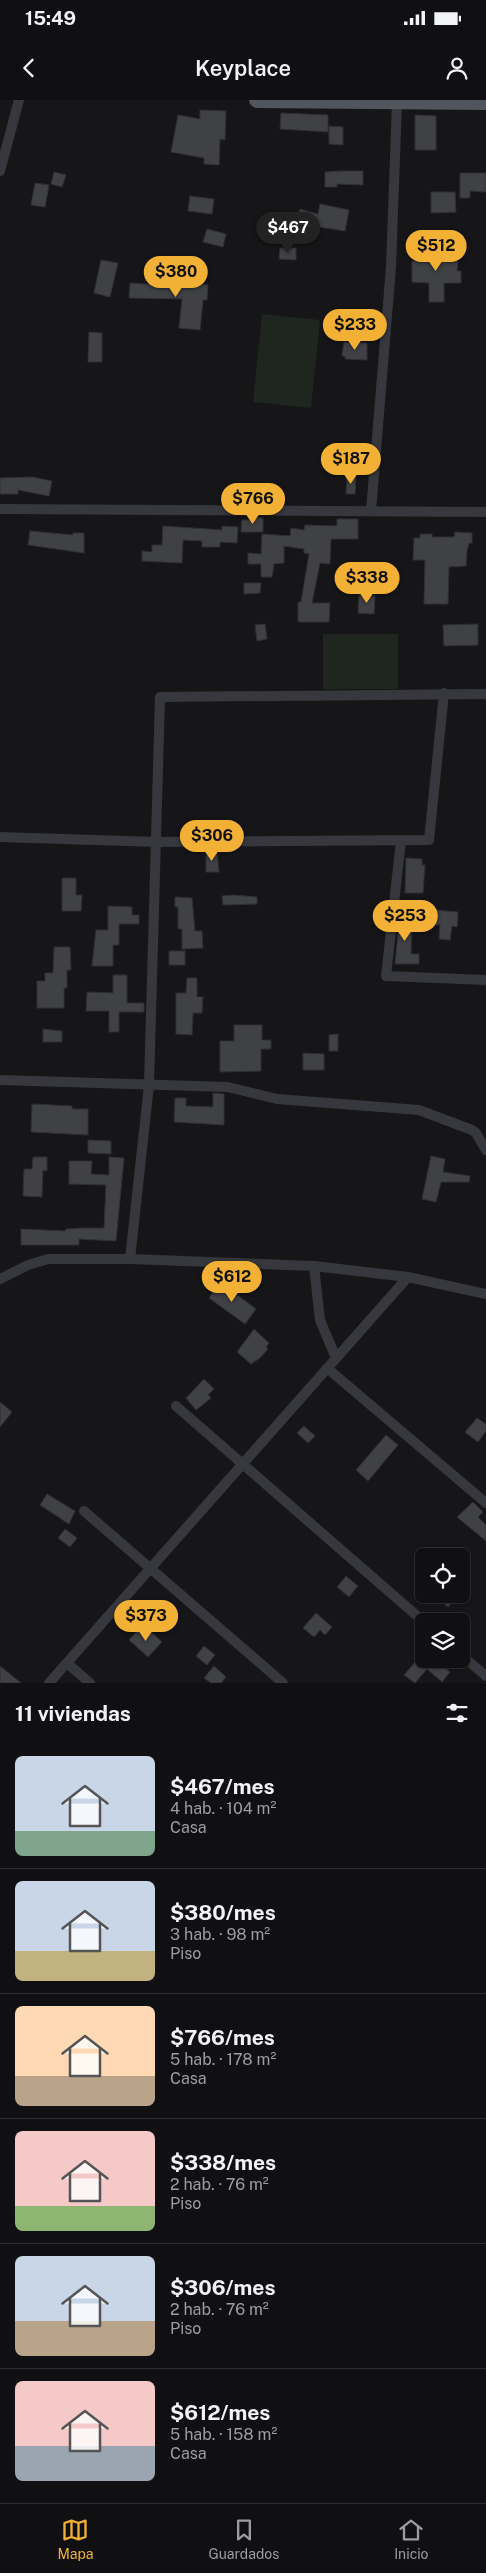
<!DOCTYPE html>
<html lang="es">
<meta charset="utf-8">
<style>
:root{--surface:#101012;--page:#1e1e20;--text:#f1f3f6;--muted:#9c9d9f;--line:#303032;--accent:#f2b134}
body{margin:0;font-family:"Public Sans",sans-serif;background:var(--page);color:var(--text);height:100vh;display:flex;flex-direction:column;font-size:19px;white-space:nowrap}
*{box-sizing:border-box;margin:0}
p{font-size:16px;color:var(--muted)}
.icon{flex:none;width:28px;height:28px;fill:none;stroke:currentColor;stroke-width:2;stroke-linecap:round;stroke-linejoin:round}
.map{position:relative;height:1583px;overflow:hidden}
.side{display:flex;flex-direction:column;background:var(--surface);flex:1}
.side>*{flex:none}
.controls{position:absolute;left:415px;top:1448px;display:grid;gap:10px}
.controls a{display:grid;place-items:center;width:55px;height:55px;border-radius:8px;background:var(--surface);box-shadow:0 1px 4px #0004,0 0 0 1px var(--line);font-size:25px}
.price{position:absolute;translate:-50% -42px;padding:0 11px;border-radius:18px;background:var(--accent);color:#111;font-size:16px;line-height:32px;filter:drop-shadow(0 1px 2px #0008)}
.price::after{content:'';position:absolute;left:50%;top:30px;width:15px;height:11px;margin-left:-8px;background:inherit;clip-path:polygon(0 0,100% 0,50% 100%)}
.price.selected{background:#222;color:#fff}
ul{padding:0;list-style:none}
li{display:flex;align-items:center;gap:15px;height:125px;padding:0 15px}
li+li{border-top:1px solid var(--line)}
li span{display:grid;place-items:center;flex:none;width:140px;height:100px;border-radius:8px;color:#555}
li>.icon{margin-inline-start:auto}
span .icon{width:60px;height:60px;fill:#fffc;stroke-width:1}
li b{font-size:21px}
h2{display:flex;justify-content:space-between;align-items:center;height:60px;padding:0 15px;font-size:21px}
.status{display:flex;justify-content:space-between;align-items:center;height:35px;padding:0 25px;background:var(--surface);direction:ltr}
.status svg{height:14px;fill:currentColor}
header{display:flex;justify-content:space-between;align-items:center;height:65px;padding:0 15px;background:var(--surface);font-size:22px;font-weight:600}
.tab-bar{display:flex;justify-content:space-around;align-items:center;height:70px;border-top:1px solid var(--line);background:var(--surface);font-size:14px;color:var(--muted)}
.tab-bar a{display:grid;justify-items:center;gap:2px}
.tab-bar .selected{color:var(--accent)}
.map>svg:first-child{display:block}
.green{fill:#1e261f}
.building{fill:#404145;stroke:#303034}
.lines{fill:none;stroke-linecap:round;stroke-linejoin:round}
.street{stroke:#37383d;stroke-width:10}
.primary{stroke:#53555c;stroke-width:16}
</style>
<div class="status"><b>15:49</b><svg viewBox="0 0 49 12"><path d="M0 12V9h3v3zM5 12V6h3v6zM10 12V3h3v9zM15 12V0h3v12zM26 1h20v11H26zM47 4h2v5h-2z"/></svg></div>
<header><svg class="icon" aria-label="back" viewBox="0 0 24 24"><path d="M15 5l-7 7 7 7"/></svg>Keyplace<svg class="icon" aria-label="person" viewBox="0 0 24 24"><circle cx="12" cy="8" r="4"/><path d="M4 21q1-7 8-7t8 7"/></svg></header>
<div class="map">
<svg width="486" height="1583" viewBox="0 0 486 1583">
<rect width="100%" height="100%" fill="#161618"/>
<path class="green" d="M 262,214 L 320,220 L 311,308 L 253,302 Z
M 323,534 L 398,534 L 398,589 L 323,589 Z"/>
<path class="building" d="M 200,10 L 226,11 L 225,40 L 220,39 L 219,65 L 204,64 L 204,58 L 171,52 L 178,15 L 200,19 Z
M 281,13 L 328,15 L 328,32 L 280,29 Z
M 415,15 L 436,16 L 436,50 L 415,50 Z
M 329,26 L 343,27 L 343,45 L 329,44 Z
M 340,71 L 363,71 L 363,85 L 337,84 L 337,87 L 325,87 L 325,72 Z
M 54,72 L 66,75 L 62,87 L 51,84 Z
M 460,73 L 486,73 L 486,92 L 470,91 L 470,98 L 460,98 Z
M 35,83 L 49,85 L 45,107 L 31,105 Z
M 431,92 L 455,92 L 456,112 L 431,113 Z
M 190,96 L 214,99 L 212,114 L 188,111 Z
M 320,104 L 349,110 L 345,131 L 313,126 L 311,135 L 294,131 L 300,109 L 318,114 Z
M 207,129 L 226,134 L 223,147 L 203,142 Z
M 280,148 L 296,148 L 296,160 L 279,159 Z
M 423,148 L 452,149 L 452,161 L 458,161 L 457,171 L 461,171 L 461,183 L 444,183 L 444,202 L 429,202 L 429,183 L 412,182 L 412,161 L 423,161 Z
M 101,160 L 118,163 L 110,197 L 94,193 Z
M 162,178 L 183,179 L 183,184 L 208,185 L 207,200 L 203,200 L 200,230 L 179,228 L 182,199 L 129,198 L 130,183 L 162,185 Z
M 89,232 L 102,233 L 102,262 L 88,262 Z
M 344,242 L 367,243 L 367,260 L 345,259 L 345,256 L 342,256 Z
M 347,376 L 356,376 L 355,394 L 346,394 Z
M 32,377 L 52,381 L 49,396 L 18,390 L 18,394 L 0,394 L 0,378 Z
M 253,417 L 263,418 L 263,432 L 241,432 L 242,420 L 253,420 Z
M 337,419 L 358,419 L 358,439 L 331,439 L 330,464 L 320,463 L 312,503 L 330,503 L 329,522 L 298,522 L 298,502 L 301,502 L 309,454 L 304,453 L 304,449 L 284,446 L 284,463 L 274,464 L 272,477 L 261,477 L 261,464 L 248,464 L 248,453 L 261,454 L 262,434 L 290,436 L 291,428 L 304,430 L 305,425 L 337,426 Z
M 163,426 L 222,430 L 222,426 L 238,427 L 237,443 L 220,442 L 220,447 L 202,447 L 202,441 L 183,440 L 182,463 L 142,461 L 142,451 L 152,452 L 152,445 L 162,445 Z
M 30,431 L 73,435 L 73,433 L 84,433 L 84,453 L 28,445 Z
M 455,432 L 472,433 L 472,443 L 469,443 L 467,451 L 466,466 L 449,467 L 448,504 L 424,504 L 425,460 L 413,460 L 414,438 L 420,438 L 420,434 L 432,434 L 432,437 L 454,437 Z
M 244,483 L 261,483 L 260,493 L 244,494 Z
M 359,495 L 375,496 L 374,514 L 358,513 Z
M 265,524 L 267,539 L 257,541 L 255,525 Z
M 478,524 L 478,545 L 444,546 L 443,525 Z
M 206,751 L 217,753 L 219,772 L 206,772 Z
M 406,758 L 422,759 L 422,765 L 425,765 L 423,793 L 405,793 Z
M 62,778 L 76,778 L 76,795 L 82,795 L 81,811 L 62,811 Z
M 234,795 L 257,797 L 257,804 L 223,805 L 222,796 Z
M 175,797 L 192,798 L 195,831 L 202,831 L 203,848 L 182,849 L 182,829 L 178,829 L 178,807 L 175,807 Z
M 108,806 L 132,807 L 132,815 L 139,815 L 139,824 L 119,824 L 119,845 L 113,845 L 113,866 L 92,866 L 96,830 L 108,830 Z
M 434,810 L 458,812 L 457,827 L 452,826 L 450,840 L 439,839 L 440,825 L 433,825 Z
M 400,814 L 412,814 L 411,854 L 419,854 L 419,864 L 395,864 Z
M 54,847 L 70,847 L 71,870 L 67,870 L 67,888 L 64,888 L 64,908 L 37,908 L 37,881 L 45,881 L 45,873 L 53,873 Z
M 169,851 L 185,851 L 185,865 L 169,865 Z
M 113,875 L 127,875 L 127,903 L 144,903 L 144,912 L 119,912 L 119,932 L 109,932 L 109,911 L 86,911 L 87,892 L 113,893 Z
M 187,878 L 197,878 L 197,897 L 203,897 L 202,913 L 193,913 L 192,935 L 176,934 L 176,893 L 186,893 Z
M 234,925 L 262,925 L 262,940 L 271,940 L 271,949 L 261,949 L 261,971 L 220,972 L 220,941 L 234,941 Z
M 43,929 L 62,931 L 62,942 L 43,942 Z
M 338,934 L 338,951 L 329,951 L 329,935 Z
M 303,953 L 324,954 L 324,970 L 303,970 Z
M 213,993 L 224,994 L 224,1025 L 174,1022 L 175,998 L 186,998 L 186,1006 L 213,1007 Z
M 32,1004 L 72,1006 L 72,1009 L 88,1009 L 88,1035 L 31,1032 Z
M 88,1040 L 111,1041 L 111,1054 L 88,1053 Z
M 431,1056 L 445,1059 L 443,1072 L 470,1076 L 469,1082 L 441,1082 L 436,1102 L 422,1099 Z
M 33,1057 L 47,1057 L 47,1071 L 43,1070 L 42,1097 L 23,1096 L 24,1069 L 32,1069 Z
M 109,1057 L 124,1058 L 116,1141 L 79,1139 L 79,1145 L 21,1145 L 21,1129 L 65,1131 L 66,1129 L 82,1128 L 104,1128 L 106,1085 L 69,1084 L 69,1061 L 92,1061 L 91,1074 L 109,1075 Z
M 220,1182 L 256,1209 L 245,1224 L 209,1198 Z
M 254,1229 L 269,1243 L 266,1247 L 268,1249 L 260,1258 L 251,1264 L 237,1252 Z
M 204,1279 L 214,1289 L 208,1295 L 211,1298 L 196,1310 L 186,1298 Z
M 0,1302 L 12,1312 L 0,1327 Z
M 477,1318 L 486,1324 L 486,1331 L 478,1342 L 465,1332 Z
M 304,1326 L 315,1336 L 308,1343 L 297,1333 Z
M 386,1335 L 398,1345 L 368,1381 L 356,1370 Z
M 47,1394 L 75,1411 L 69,1424 L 40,1405 Z
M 473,1402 L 483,1412 L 478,1417 L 486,1425 L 486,1441 L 457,1417 Z
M 65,1429 L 77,1438 L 70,1447 L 58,1438 Z
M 346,1476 L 358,1486 L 349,1497 L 337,1487 Z
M 443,1494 L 459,1494 L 448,1507 L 438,1499 Z
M 316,1513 L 332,1527 L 325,1535 L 320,1530 L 314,1537 L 303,1528 Z
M 138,1530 L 144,1535 L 149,1530 L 162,1542 L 148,1557 L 129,1540 Z
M 204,1546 L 215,1555 L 207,1565 L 196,1556 Z
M 423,1553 L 424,1559 L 429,1559 L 438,1566 L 440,1564 L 450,1572 L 442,1582 L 427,1569 L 415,1583 L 404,1575 Z
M 0,1566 L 21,1583 L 0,1583 Z
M 214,1566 L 226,1577 L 221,1583 L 211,1583 L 204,1578 Z"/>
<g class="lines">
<path class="street" d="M 0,71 L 19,0
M 0,409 L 486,412
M 371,411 L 391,167 L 397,2
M 0,737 L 158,742 L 429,740 L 444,593
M 401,740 L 386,876 L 486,880
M 0,980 L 228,987 L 277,999 L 419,1010 L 472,1030 L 476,1033 L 486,1050
M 130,1159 L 149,985 L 160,597 L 486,594
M 314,1166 L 320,1220 L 336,1258
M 0,1179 L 28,1165 L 48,1159 L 130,1159 L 314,1166 L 408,1177 L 486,1194
M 327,1268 L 486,1403
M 176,1306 L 424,1522
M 84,1411 L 283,1583
M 461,1555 L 486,1576
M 67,1563 L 90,1583
M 49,1583 L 408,1177"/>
<path class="primary" d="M 257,0 L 486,2"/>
</g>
</svg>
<div class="controls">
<a><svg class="icon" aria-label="locate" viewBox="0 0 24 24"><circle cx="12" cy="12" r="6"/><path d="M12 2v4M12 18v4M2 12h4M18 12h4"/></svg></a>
<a><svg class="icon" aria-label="layers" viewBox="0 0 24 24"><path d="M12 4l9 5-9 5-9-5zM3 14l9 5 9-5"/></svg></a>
</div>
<b class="price selected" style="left:288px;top:154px">$467</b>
<b class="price" style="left:436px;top:172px">$512</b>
<b class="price" style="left:176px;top:198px">$380</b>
<b class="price" style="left:355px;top:251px">$233</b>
<b class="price" style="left:351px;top:385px">$187</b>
<b class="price" style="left:253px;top:425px">$766</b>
<b class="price" style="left:367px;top:504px">$338</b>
<b class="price" style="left:212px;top:762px">$306</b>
<b class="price" style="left:405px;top:842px">$253</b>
<b class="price" style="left:232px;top:1203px">$612</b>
<b class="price" style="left:146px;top:1542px">$373</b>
</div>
<section class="side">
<h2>11 viviendas<svg class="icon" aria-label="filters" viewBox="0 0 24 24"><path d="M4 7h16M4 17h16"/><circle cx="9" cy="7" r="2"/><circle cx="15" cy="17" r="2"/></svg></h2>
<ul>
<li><span style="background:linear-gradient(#c9d6e8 75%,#7fa58c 0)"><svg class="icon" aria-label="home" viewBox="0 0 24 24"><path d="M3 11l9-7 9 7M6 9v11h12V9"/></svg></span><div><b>$467/mes</b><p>4 hab. · 104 m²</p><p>Casa</p></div></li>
<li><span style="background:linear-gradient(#c9d6e8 70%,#c2b280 0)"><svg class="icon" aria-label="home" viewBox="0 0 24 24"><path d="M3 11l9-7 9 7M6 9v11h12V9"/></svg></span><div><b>$380/mes</b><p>3 hab. · 98 m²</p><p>Piso</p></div></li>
<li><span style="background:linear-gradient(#ffd9b3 70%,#b9a48a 0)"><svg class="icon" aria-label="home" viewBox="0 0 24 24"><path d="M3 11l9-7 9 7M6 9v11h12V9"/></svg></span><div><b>$766/mes</b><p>5 hab. · 178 m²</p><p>Casa</p></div></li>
<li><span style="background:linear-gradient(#f6c9c9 75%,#8fb573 0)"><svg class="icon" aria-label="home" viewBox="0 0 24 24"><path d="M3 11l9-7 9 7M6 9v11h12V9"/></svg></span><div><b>$338/mes</b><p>2 hab. · 76 m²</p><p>Piso</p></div></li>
<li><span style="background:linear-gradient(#c9d6e8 65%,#b9a48a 0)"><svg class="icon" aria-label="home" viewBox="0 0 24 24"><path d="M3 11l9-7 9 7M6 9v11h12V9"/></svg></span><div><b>$306/mes</b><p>2 hab. · 76 m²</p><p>Piso</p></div></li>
<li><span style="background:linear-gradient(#f6c9c9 65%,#9aa5b1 0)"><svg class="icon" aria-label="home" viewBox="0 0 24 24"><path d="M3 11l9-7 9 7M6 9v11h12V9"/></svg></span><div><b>$612/mes</b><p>5 hab. · 158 m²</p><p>Casa</p></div></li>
</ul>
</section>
<nav class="tab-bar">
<a class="selected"><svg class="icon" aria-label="map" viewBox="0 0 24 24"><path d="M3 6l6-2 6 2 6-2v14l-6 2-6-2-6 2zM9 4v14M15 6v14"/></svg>Mapa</a>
<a><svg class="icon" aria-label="saved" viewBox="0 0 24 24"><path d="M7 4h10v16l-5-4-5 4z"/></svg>Guardados</a>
<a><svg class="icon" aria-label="home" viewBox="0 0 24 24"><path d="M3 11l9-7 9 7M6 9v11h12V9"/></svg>Inicio</a>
</nav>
